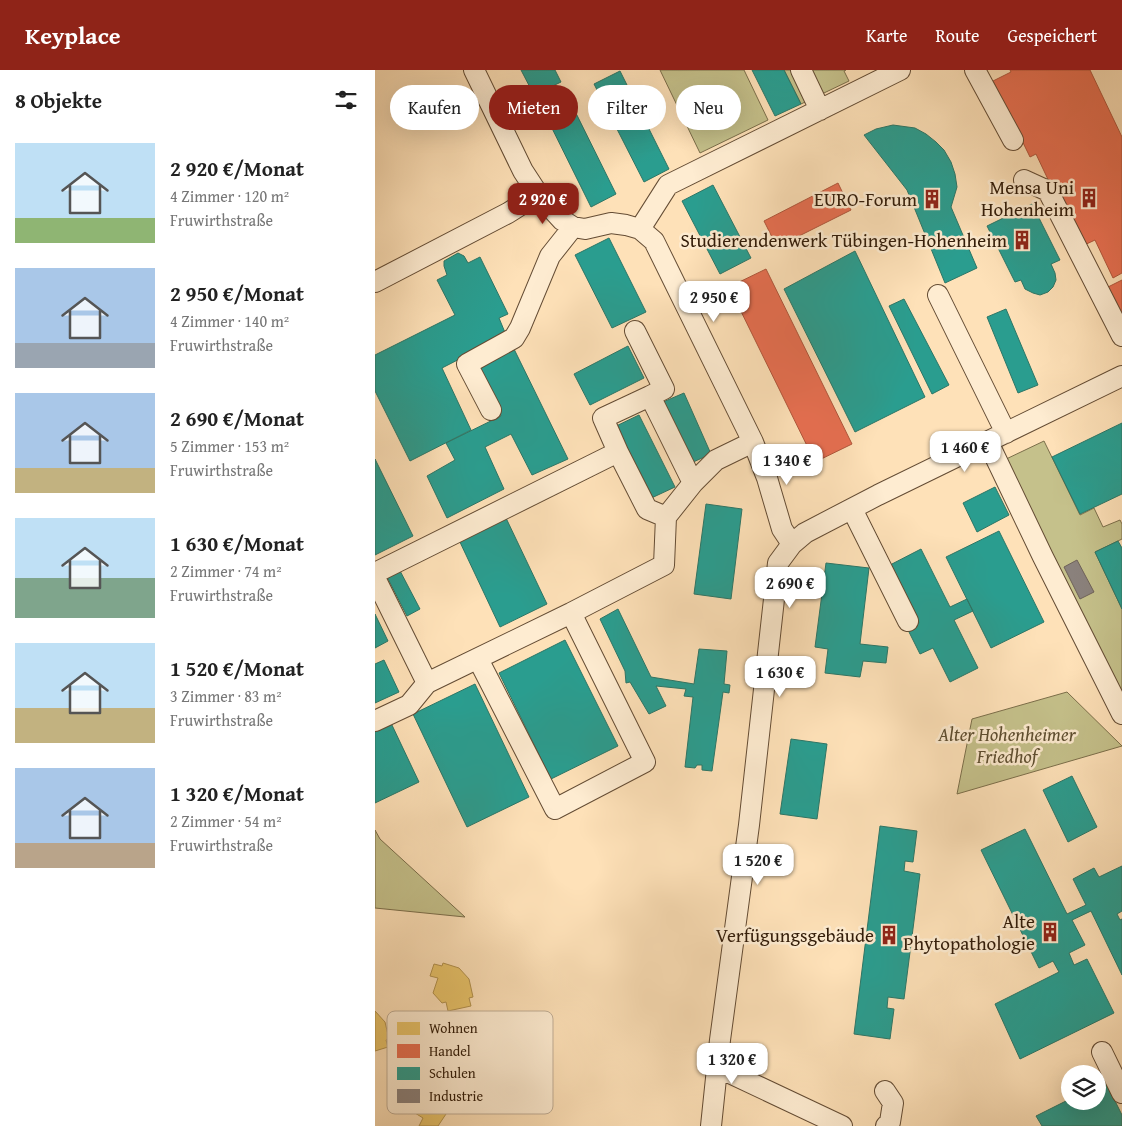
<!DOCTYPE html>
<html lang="de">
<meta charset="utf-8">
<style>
:root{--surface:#fff;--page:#f6f6f6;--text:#222;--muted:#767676;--accent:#8f2418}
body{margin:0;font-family:"Gentium Book Plus",serif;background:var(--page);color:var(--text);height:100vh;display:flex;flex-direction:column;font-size:19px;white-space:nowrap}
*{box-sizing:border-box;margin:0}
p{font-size:16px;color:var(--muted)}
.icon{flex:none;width:28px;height:28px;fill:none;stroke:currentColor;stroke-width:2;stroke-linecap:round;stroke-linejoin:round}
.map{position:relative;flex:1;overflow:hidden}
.panel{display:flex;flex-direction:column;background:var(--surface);width:375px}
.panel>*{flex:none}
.hud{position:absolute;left:15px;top:15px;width:475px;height:45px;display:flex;gap:10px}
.fabs{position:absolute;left:686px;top:995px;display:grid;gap:10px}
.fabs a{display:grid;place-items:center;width:45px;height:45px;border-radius:50%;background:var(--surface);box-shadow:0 5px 20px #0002;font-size:25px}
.price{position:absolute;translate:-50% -42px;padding:0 11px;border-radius:10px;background:#fff;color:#222;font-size:16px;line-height:32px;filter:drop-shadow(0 1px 2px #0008)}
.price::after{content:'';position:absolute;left:50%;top:30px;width:15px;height:11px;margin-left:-8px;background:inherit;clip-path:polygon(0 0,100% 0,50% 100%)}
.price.active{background:var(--accent);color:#fff}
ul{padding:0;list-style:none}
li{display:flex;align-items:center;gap:15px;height:125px;padding:0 15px}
li span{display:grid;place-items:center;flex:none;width:140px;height:100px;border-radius:0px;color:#555}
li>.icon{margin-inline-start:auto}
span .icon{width:60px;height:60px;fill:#fffc;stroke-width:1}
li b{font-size:21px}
h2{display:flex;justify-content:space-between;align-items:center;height:60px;padding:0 15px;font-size:21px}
.pill{padding:0 18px;border-radius:22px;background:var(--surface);box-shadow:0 5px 20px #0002;font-size:18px;line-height:45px}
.pill.active{background:var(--accent);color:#fff}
header{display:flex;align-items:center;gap:30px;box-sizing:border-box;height:70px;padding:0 25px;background:var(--accent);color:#fff}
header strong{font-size:24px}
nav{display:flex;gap:28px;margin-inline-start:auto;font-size:18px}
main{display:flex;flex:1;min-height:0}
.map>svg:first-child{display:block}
.green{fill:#c5c18b;stroke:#7b6e4a}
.homes{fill:#e9c46a;stroke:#b2914d}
.shops{fill:#e76f51;stroke:#b0563b}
.schools{fill:#2a9d8f;stroke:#2c7666}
.industry{fill:#8a817c;stroke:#6f6259}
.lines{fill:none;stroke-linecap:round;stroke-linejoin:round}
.minor-casing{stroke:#644c34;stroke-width:22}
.minor{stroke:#feecd1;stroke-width:20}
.labels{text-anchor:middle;stroke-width:5;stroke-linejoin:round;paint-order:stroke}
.poi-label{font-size:19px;fill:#311b08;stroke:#feecd1;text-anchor:end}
.park-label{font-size:19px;font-style:italic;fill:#5d4d2f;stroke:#feecd1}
.key{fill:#feecd1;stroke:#c0ad95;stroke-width:1}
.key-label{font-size:14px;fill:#311b08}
</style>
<header>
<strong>Keyplace</strong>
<nav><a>Karte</a><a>Route</a><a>Gespeichert</a></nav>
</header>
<main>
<section class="panel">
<h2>8 Objekte<svg class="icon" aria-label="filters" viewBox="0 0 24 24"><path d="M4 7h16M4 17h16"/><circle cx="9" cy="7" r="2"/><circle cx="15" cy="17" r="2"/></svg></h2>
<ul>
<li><span style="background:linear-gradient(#bfe0f5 75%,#8fb573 0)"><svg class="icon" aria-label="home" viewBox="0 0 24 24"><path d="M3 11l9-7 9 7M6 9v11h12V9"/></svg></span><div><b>2 920 €/Monat</b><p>4 Zimmer · 120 m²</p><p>Fruwirthstraße</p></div></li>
<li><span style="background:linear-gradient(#a9c7e8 75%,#9aa5b1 0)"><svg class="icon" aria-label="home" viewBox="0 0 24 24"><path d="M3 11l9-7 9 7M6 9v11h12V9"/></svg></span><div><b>2 950 €/Monat</b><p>4 Zimmer · 140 m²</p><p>Fruwirthstraße</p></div></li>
<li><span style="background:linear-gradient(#a9c7e8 75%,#c2b280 0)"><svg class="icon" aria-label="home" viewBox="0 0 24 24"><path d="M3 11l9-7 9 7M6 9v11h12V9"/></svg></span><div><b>2 690 €/Monat</b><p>5 Zimmer · 153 m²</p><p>Fruwirthstraße</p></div></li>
<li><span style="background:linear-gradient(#bfe0f5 60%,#7fa58c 0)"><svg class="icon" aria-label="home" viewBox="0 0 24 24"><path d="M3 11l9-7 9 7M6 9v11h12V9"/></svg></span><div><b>1 630 €/Monat</b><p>2 Zimmer · 74 m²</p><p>Fruwirthstraße</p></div></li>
<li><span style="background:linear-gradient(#bfe0f5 65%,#c2b280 0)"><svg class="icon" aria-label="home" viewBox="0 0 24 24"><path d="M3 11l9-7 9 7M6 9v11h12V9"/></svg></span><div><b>1 520 €/Monat</b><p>3 Zimmer · 83 m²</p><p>Fruwirthstraße</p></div></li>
<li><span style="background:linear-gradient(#a9c7e8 75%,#b9a48a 0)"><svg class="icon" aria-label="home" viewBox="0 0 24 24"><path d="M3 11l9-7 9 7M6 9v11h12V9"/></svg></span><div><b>1 320 €/Monat</b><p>2 Zimmer · 54 m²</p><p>Fruwirthstraße</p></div></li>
</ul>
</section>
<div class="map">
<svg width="747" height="1056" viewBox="0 0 747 1056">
<rect width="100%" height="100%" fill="#fee1b8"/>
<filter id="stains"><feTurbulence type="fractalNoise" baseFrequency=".004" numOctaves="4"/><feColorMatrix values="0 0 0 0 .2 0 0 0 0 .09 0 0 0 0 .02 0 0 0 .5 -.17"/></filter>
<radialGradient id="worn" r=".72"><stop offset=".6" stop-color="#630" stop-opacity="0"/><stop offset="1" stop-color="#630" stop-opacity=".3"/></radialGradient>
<path class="green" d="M 285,0 L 369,0 L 393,50 L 325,83 Z
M 409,0 L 471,0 L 469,1 L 474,11 L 426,34 Z
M 669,371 L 705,445 L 719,438 L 728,457 L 745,450 L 747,454 L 747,469 L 720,482 L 747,539 L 747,638 L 627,391 Z
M 692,622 L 747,676 L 582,724 L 597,649 Z
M 0,760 L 5,769 L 90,847 L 0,838 Z"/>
<path class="homes" d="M 68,893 L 84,898 L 94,909 L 98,927 L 94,928 L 96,936 L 73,941 L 71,932 L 67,933 L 58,923 L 63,908 L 55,906 L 59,894 L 67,896 Z
M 0,941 L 10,952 L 14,969 L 11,970 L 13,977 L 0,981 Z
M 58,1008 L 62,1015 L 65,1014 L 72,1029 L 71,1044 L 63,1056 L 44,1056 L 48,1048 L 32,1038 L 33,1031 L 50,1021 L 46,1013 Z"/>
<path class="shops" d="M 635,0 L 715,0 L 747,67 L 747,203 L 738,208 L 720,170 L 705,177 L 661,84 L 655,87 L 618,11 L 636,2 Z
M 463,113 L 476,140 L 402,177 L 389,151 Z
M 391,199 L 477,374 L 440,392 L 354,217 Z
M 747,210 L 747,261 L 727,220 Z"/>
<path class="schools" d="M 146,0 L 180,0 L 186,12 L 159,25 Z
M 377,0 L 409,0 L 426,34 L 400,46 Z
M 245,1 L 294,99 L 269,112 L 219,14 Z
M 189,19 L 241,124 L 216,137 L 164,32 Z
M 518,55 L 540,58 L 551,64 L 561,72 L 569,80 L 576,92 L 580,104 L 582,117 L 576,137 L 602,198 L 570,213 L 532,120 L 489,65 L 501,59 Z
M 338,115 L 376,188 L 345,204 L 307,131 Z
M 657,134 L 685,190 L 676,194 L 680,203 L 681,210 L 678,217 L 673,222 L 665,225 L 658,223 L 650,219 L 646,210 L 640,212 L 612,156 Z
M 234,168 L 271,242 L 237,258 L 200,185 Z
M 480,181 L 550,327 L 480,362 L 409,219 Z
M 83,183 L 89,186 L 93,193 L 105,187 L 133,244 L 124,248 L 131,265 L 67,298 L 96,360 L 35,391 L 0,321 L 0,285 L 80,245 L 62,210 L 72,205 L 69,196 L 69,191 Z
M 529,229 L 574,315 L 557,324 L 514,236 Z
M 631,239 L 663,315 L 643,323 L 612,247 Z
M 253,276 L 269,308 L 215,335 L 199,304 Z
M 139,279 L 193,389 L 157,405 L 136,364 L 110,377 L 129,419 L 72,448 L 52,406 L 80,390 L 71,373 L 126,346 L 103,296 Z
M 309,323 L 336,384 L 316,393 L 288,332 Z
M 264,345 L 300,417 L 270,431 L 235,359 Z
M 747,353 L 747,424 L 705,444 L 677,387 Z
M 0,389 L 38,466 L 0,485 Z
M 620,417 L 634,445 L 602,462 L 588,433 Z
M 331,434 L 367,439 L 356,529 L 319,524 Z
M 131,448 L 172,534 L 125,557 L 84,470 Z
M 624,461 L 669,552 L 616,578 L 571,487 Z
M 743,471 L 747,478 L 747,539 L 720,482 Z
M 546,479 L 575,537 L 592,529 L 598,541 L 579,550 L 603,598 L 575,612 L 558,578 L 545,584 L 532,558 L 544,553 L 515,495 Z
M 451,493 L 494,498 L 485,574 L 513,577 L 511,593 L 488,591 L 485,607 L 450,603 L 453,579 L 440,577 Z
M 23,497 L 45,539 L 32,546 L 10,503 Z
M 243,539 L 276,607 L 319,614 L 324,579 L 352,581 L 349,614 L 355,615 L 354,623 L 348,622 L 337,701 L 327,700 L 327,695 L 322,695 L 320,698 L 310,697 L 318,627 L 309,626 L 311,619 L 281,616 L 291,636 L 274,644 L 255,612 L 251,613 L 250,601 L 225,549 Z
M 0,544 L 13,571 L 0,578 Z
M 190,570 L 243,676 L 176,709 L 124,603 Z
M 9,590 L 24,622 L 0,633 L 0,594 Z
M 100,614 L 154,727 L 92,757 L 38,644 Z
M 16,653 L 44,712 L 0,733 L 0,660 Z
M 416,669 L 452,674 L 442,749 L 405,744 Z
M 697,706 L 722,757 L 693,772 L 668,720 Z
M 505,756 L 542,761 L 538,792 L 530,791 L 529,801 L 545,804 L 529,929 L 513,927 L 512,938 L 519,939 L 515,969 L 479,964 Z
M 650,759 L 692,844 L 711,835 L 698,809 L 719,798 L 724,807 L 747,796 L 747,841 L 742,844 L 745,850 L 747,849 L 747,905 L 716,841 L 697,850 L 710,875 L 694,883 L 699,895 L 712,889 L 739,943 L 645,989 L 620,934 L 684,902 L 678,891 L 664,898 L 606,780 Z
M 730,1011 L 747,1045 L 747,1056 L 667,1056 L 661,1046 L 695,1029 L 695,1031 L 722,1031 L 722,1015 Z"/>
<path class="industry" d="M 702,490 L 719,522 L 705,529 L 689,497 Z"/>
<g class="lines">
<defs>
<path id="minor" d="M 99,0 L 148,101 L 163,124 L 187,150 L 198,157 L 210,159 L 236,153 L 251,155 L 265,159 L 279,171 L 378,372 L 392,408 L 407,459 L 417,474
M 426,0 L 445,40
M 600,0 L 638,70
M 649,110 L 673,121 L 747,266
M 265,159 L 293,115 L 525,0
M 0,212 L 133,143 L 163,124
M 563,225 L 631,363
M 260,261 L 289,319 L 275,326
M 116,340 L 92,294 L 139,268 L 145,258 L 175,186 L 198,157
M 613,372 L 668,487 L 747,644
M 243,382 L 228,348 L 275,326 L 318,413
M 477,439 L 533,551
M 0,503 L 243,382 L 272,439 L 291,447
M 0,508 L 52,613 L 196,543 L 289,495 L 291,447 L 318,413 L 341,390 L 378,372
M 103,589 L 180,739 L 270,692 L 196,543
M 0,651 L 34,635 L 52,613
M 727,982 L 747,1023
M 342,997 L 467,1056
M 510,1021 L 518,1033 L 515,1052 L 511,1056
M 336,1056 L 345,970 L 374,755 L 403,493 L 417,474 L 430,463 L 503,425 L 747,306"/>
</defs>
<use href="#minor" class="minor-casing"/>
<use href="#minor" class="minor"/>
</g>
<defs>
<symbol id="building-bare" viewBox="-9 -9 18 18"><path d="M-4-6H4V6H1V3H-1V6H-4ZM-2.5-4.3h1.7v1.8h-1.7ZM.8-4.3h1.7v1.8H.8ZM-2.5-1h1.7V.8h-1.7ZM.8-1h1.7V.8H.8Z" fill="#8f2418" stroke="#feecd1" stroke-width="2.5" paint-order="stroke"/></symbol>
</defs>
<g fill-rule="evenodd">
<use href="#building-bare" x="700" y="114" width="28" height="28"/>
<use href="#building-bare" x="543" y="115" width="28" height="28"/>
<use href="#building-bare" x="633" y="156" width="28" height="28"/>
<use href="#building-bare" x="661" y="848" width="28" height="28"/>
<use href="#building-bare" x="500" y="851" width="28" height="28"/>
</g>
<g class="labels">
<g class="poi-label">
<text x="699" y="124">Mensa Uni<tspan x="699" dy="22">Hohenheim</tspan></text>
<text x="542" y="136">EURO-Forum</text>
<text x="632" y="177">Studierendenwerk Tübingen-Hohenheim</text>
<text x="660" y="858">Alte<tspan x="660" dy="22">Phytopathologie</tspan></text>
<text x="499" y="872">Verfügungsgebäude</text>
</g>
<g class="park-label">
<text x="632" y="671">Alter Hohenheimer<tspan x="632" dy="22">Friedhof</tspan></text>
</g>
</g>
<rect x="12" y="941" width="166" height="103" rx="8" class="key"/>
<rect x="22" y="952" width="23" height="13" fill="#e9c46a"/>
<rect x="22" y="974" width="23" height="14" fill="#e76f51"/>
<rect x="22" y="997" width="23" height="13" fill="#2a9d8f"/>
<rect x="22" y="1019" width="23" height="14" fill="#8a817c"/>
<g class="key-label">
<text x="54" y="963">Wohnen</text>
<text x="54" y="986">Handel</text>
<text x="54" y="1008">Schulen</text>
<text x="54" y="1031">Industrie</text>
</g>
<rect width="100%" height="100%" filter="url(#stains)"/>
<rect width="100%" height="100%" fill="url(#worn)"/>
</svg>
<div class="fabs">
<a><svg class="icon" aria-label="layers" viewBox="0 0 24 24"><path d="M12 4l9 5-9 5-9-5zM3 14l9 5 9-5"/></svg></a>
</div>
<b class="price active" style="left:168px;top:155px">2 920 €</b>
<b class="price" style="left:339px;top:253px">2 950 €</b>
<b class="price" style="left:590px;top:403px">1 460 €</b>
<b class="price" style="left:412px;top:416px">1 340 €</b>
<b class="price" style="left:415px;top:539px">2 690 €</b>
<b class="price" style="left:405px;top:628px">1 630 €</b>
<b class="price" style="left:383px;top:816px">1 520 €</b>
<b class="price" style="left:357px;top:1015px">1 320 €</b>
<div class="hud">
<a class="pill">Kaufen</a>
<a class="pill active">Mieten</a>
<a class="pill">Filter</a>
<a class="pill">Neu</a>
</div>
</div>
</main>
